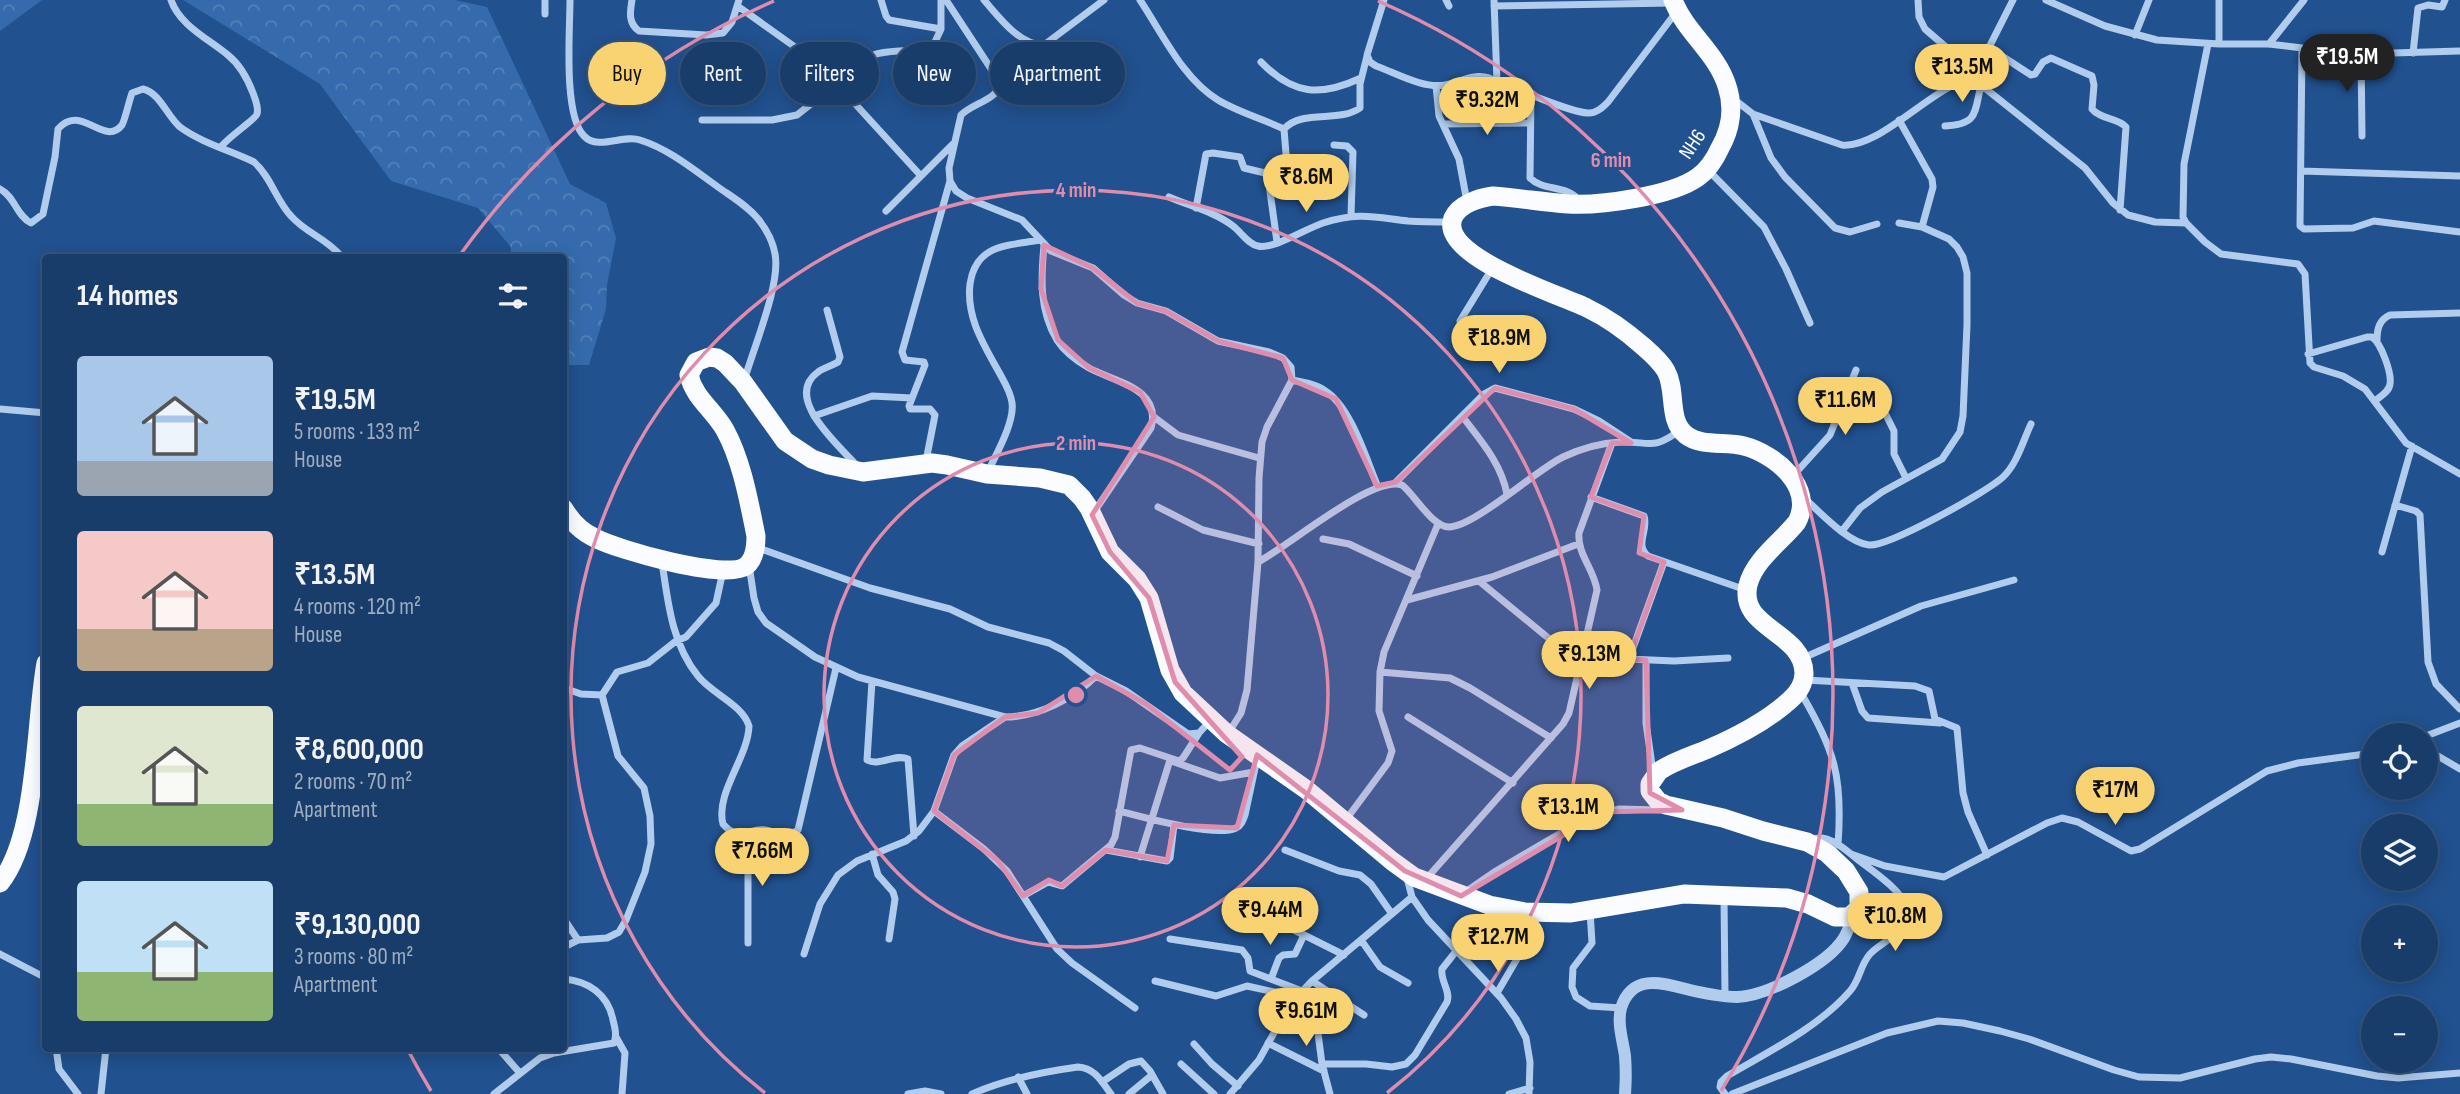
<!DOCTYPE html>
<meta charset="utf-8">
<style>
:root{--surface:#193d6b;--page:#224471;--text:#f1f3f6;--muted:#9faec1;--line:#37567e;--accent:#f9d272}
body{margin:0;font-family:"Sofia Sans Condensed",sans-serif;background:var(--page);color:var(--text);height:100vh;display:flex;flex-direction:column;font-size:26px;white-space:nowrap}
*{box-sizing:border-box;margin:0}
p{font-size:23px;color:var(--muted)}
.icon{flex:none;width:38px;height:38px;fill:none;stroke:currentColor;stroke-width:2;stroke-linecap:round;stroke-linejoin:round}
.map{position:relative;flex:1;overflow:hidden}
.sheet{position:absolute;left:42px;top:254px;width:525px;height:798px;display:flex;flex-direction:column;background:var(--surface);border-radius:7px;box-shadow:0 4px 18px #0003,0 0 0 2px var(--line)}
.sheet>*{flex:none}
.top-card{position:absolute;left:588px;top:42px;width:665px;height:63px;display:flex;gap:14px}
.tools{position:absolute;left:2361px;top:723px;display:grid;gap:14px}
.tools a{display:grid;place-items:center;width:77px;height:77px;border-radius:50%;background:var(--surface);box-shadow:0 4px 18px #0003,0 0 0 2px var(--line);font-size:35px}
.price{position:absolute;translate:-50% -60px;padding:0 16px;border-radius:24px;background:var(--accent);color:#111;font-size:23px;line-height:46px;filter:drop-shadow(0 2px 4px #0008)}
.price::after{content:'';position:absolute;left:50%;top:42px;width:21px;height:16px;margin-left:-10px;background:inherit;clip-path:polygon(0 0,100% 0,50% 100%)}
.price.on{background:#222;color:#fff}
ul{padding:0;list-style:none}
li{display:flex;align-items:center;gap:21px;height:175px;padding:0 35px}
li span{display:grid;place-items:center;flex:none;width:196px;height:140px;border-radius:7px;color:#555}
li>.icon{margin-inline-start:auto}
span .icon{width:84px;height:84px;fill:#fffc;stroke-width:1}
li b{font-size:30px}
h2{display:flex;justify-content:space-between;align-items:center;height:84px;padding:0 35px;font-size:30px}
.pill{padding:0 24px;border-radius:32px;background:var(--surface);box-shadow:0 4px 18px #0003,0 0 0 2px var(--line);font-size:24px;line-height:63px}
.pill.on{background:var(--accent);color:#111}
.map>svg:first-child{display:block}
.forest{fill:url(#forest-crowns)}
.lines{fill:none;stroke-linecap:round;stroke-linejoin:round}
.minor{stroke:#b1ccec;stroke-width:7}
.tertiary{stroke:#b1ccec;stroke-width:12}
.trunk{stroke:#fbfcff;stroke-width:19}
.marked{fill:#e08cad;fill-opacity:0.2;stroke:#e08cad;stroke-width:5;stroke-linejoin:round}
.ring{fill:none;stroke:#e08cad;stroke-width:3.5}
.labels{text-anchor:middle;stroke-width:6;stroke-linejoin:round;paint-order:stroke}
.street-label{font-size:21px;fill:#fff;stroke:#21518f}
.centre{fill:#e08cad;stroke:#21518f;stroke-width:3.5}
.ring-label{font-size:21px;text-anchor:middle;font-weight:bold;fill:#e08cad;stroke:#21518f;stroke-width:6;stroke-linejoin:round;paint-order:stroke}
</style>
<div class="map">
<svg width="2460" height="1094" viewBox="0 0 2460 1094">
<defs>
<pattern id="forest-crowns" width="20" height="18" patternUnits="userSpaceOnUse" patternTransform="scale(1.75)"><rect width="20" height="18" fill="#356bac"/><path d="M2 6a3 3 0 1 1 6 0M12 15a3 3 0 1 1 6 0" fill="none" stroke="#5381b8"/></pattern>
</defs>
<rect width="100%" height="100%" fill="#21518f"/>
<path class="forest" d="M 0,0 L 42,0 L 0,31 Z
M 183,0 L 455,0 L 487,7 L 570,184 L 606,203 L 616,238 L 607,285 L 606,309 L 589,365 L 564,365 L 564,257 L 512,257 L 510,246 L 478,208 L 391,181 L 320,84 Z"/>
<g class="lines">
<path class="minor" d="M 171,0 C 180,26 209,39 229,56 C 240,65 248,80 253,93 C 255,99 259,107 257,114 C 256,119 228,137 221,147
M 570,0 C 570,30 563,115 584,136 C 598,151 623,134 640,140 C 669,149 694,170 718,187 C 732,197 748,206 759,220 C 766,229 773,242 775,254 C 781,283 754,347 745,378
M 632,0 C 630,12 628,23 639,31 L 706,35 L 723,33 L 732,22 L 739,0
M 881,0 L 886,16 L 889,20 L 941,29
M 946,0 L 1001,84 C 995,101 973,103 961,115 L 949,168 L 950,181 L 956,191 L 967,198 L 1022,220 L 1051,251 L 1093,268 L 1124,295 L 1137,303 L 1166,311 L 1218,341 L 1269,352 L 1283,358 L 1291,367 L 1292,380 L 1267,427 L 1262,442 L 1259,478 L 1258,562 L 1247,690 L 1241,713 L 1229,732
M 984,0 C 999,17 1019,45 1044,45 L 1104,0
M 1140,0 C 1162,33 1183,79 1218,100 C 1238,112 1263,119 1284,129
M 1384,0 L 1367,55 L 1370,62 L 1376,66 C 1396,73 1423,89 1445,85 C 1464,81 1479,70 1497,82 C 1516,88 1573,114 1589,113 C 1597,113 1603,107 1608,102 L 1677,11
M 1446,0 L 1449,6
M 1494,0 L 1497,82
M 1918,0 L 1919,17 L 1925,29 L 1975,72
M 2013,0 L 1974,77 L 1981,85 L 2085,168 L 2113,203 L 2128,215 L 2155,222 L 2186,223
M 2046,0 L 2105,26 L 2157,40 L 2219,44 L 2269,44 L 2302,48 L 2393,53 L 2460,51
M 1494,6 L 1672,3
M 739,7 L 795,47 L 827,92
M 545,14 L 545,0
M 2135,35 L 2149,0
M 2208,44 L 2184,164 L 2183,217 L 2186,223 L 2205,242 L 2221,254 L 2298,264 L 2305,274 L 2310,363 L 2314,367 L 2343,376 L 2365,389 L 2406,443 L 2460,474
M 2219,44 L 2219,0
M 2269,44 L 2304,0
M 1988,47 L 2031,75 L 2035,74 L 2043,62 L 2051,58 L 2092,76 L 2094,85 L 2092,109 C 2101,120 2117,117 2126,127 L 2120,210
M 2302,48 L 2300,226 L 2304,229 L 2353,228 L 2374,221 L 2460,232
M 2361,51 L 2362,136
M 2413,53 L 2418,8 L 2428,5 L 2442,7 L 2445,0
M 1261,62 C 1293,95 1320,97 1361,78
M 837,84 L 921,176
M 1436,86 L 1439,116 L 1459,159 L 1467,202
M 1531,94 L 1530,178 C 1543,191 1566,185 1578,199
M 1735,100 L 1753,114 L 1842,145 C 1880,149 1932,86 1974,77
M 1753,114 L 1771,158 L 1785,177 L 1835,228 L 1850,232 L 1877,224
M 702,120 L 772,120 L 797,115 L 873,55 C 893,48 917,55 935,42 L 941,29 L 941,0
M 1899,120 L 1932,179 L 1933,187 L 1922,227
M 1443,124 L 1530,123
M 1945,126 C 1978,124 1974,114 1981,85
M 1334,145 L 1347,146 L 1353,152 L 1351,216
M 1709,171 L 1764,227 L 1786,269 L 1810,323
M 2301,171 L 2460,176
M 0,189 C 15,197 16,215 31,223 L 43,214 L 55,157 L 58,129 C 81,102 104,148 122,125 C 125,120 129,101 132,93 L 143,89 C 160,93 167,116 180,127 C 200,142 231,151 254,162 C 271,177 276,200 291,216 C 307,234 325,237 342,257
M 1169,197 C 1190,206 1215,212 1233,226 C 1241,232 1248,244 1258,246 C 1273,250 1307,228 1323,223 C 1359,212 1373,217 1408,221 C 1422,222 1437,222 1451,222
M 1307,200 L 1286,154 L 1284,129 C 1302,109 1339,123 1360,108 L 1360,84 L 1367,56
M 1196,208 L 1206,154 L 1213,153 L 1240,157 L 1244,168 L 1265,173 L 1268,177 L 1277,242
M 886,211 L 953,144
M 1044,245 C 1041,278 1039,310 1057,340 C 1064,351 1077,361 1089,368 C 1115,382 1162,388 1151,428 L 1094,512
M 827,310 L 840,357 L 838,362 C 832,366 824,367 818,372 C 782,398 840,446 858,467
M 2377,340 C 2377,329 2379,320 2390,315 L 2460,313
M 1481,350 L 1462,336 L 1460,321 L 1493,267
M 2308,354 L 2367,337 L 2372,337 C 2381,343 2392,373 2390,384 C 2389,392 2381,396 2376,400
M 1292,380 C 1303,382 1315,384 1324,390 C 1351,406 1366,459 1378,487
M 1881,405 L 1894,431 L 1894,454 L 1906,478
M 0,409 L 46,413
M 814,416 L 872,396 L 912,398
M 1462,416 C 1481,441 1501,463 1507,494
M 1154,417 L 1178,435 L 1259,458
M 926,461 L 935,415 L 930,409 L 910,409 L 909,406 L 925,365 L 924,362 L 905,360 L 902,352 L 950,181
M 987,474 C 995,456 1015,422 1012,403 C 1011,393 1005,383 1000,374 C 984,345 966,318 970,284 C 976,244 1007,246 1040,240
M 1792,477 L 1830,435 L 1856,370
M 1396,482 L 1484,394 L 1495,388 L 1574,409 L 1599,421 L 1631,442
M 1591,497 L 1644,516 C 1649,530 1634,545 1648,556 L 1746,590
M 1804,498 C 1820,512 1848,543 1869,545 C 1888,547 1987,492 2003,477 C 2017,464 2023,441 2031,424
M 2395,505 L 2416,511 L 2420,515 L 2428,662 L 2436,684 L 2460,709
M 1158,507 L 1203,530 L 1259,544
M 1842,531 L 1860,508 L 1882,492 L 1942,459 L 1960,432 L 1963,416 L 1967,325 L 1967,273 L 1963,257 L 1957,247 L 1949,239 L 1922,227 L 1899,223
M 1323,539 L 1349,544 L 1417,576
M 756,547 L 870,588 L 950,609 L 988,627 L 1049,643 L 1064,651 L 1096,676 L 1126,691 L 1188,734 L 1199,733 L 1210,721
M 2382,552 L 2412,446
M 662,562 C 668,603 672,644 698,676 C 712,694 742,704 749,726 C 748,758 715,793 723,824 C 739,843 748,828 765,830 C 772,831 780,834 787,836 L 798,830 L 836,668
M 1258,562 C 1289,546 1372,475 1402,485 C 1415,495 1432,527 1449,527 C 1474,527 1536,470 1563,457 C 1580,449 1601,443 1620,442 C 1649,441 1653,451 1680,430
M 749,565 L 754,598 L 758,612 L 766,623 L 815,657 L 858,677 L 1005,717 C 1038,717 1073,699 1096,676
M 1479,581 L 1581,665
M 1407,600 L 1492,577 L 1578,544
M 1582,657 L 1674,661 L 1728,658
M 1803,658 L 1921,606 L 2014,580
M 1629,659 L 1664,562
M 1646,660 L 1646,723 L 1653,772
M 1380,672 L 1450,678 L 1470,688 L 1551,738
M 1805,680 L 1915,686 L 1929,691 L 1935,719 L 1957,728 L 1963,793 L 1968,812 L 1987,855
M 872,681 L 867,760 C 880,767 895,753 908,759 L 914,836
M 1852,683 L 1862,711 L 1868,718 L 1940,723
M 564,688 L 581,694 L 602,695
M 1801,693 C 1835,752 1843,776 1838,845
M 1408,717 L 1513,783
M 2426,736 L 2460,723
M 2426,749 L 2460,769
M 1174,762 L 1220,778 L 1254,772
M 934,811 L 984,849 L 1007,871 L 1057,949 L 1072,963 L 1135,1008
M 1119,811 C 1142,817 1216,838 1236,828 C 1241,826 1243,821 1245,815 L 1257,759
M 1345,821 L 1388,763 L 1392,751 L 1379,711 L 1380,672 L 1384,652 L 1438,524
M 1106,850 L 1167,861 L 1170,858 L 1174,825
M 1285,850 L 1339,871 L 1360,875 L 1371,884 L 1392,914
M 872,854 L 878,875 L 893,892 L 895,899 L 889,939
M 1851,854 L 1885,866 L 1944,877 L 2047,823 L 2062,818 L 2078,822 L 2131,851 L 2140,849 L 2267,771 L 2298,763 L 2373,753
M 1140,857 L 1170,760
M 1407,878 L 1412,897 L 1428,920 L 1501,998 L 1516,1019 L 1526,1038 L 1530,1062 L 1529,1094
M 1427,878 L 1563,724 L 1569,713 L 1597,590 C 1594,569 1577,554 1579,533 L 1612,443
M 1464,893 L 1496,871 L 1588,817 L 1619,809 L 1660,810
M 1023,896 L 1048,882 L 1062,886 L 1111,845 L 1115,837 L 1131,750 L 1140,748 L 1179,761 L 1183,758 L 1199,733
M 1724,896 L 1725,995
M 1240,903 L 1344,955
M 1590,911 L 1592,943 L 1573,968 L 1572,987 L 1576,997 L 1590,1006 L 1621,1008
M 564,919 L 578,940
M 1170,939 L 1242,950 L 1248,958 L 1250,971 L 1302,991
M 1361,940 L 1380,967 L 1408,983
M 748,943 L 748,834
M 564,947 L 578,940 L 607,938 L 619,932 L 626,920 L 645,872 L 651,844 L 650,816 L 644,788 L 618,756 L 602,695 L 617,672 L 648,663 L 676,641 L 686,637 L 716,603 L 723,571
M 0,954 L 46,978
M 804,954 L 820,904 L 838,875 L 857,861 L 906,841 L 919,831 L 934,811 L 954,755 L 962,746 L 1005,717
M 1271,979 L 1279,958 L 1283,955 L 1295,954 L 1304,935
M 1155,981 L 1216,996 L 1247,986 L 1297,997 L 1308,1006 L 1316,1018 L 1322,1064 L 1330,1094
M 1312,981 L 1364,1015
M 1497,993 L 1528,940 L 1535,913
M 616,1037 L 625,1053 L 622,1094
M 1268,1043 L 1324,1071
M 1194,1044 L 1212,1064 L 1238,1086
M 56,1048 L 59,1069 L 78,1094
M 498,1048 L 519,1072
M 1181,1064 L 1214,1094
M 1322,1064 L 1366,1064 L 1392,1067 L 1406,1064 L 1415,1055 L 1447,1002 C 1451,991 1440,981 1442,969 L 1457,950
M 1018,1077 L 1027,1094
M 1102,1082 L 1129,1064 L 1141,1061 L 1150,1071 L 1163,1094
M 101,1094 L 106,1048
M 494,1094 L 540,1058 L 554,1053 L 614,1043 C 617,1035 615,1028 613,1020 C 608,994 588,981 564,979
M 908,1094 L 925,1091 L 941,1094
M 972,1094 C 1006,1079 1041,1072 1078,1067 C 1095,1068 1102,1082 1111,1094
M 1129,1094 L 1152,1075
M 1230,1094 L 1259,1060 L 1290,1004 L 1312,981 L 1412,897
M 1509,1094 L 1530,1088
M 1725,1094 L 1720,1087 L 1721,1082 L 1727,1076 C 1768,1052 1819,1027 1850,991 C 1860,980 1860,965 1870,954 C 1883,940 1912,932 1906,907 C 1903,891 1870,869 1857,859 C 1845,849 1827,832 1811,840
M 1732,1094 L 1887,1033 L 1938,1021 L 1963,1023 L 2000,1031 L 2029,1039 L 2114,1070 L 2139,1077 L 2180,1078 L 2255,1059 L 2271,1057 L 2291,1059 L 2377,1076 L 2398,1078 L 2460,1073"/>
<path class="tertiary" d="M 1625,1094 C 1626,1081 1626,1069 1625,1056 C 1623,1041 1617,1024 1621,1008 C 1633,970 1668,985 1694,991 C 1708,994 1723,997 1737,997 C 1767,996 1828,964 1844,938 C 1848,931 1851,922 1855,914"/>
<path class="trunk" d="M 564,509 C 571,521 582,532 595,538 C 618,550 726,581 746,566 C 755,559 756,546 756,536 C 749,502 742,461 725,430 C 714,410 694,398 689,375 L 696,362 L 709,357 L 717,358 L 725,363 L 743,382 L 785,441 L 812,459 L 829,465 L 863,472 L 932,463 L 947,465 L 987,474 L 1040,478 L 1069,485 L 1082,498 L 1089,508 L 1110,552 L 1137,579 L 1149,598 L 1170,670 L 1183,693 L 1227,734 L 1307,790 L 1392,861 L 1414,877 L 1489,905 L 1525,912 L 1571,913 L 1684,894 L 1787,898 L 1808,904 L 1835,917 L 1849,917 L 1859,908 L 1859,892 L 1846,871 L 1827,853 L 1807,842 L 1763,831 L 1723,818 L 1666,805 L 1658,801 L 1650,791 L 1650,784 L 1659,771 C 1674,761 1691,756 1708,749 C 1736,737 1767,721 1790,700 C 1798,693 1804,684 1804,673 C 1803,631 1738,629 1748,585 C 1754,560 1782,541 1797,522 C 1815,487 1775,454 1744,446 C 1726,441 1701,447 1686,435 C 1667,420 1677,391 1666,371 C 1661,362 1652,354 1644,347 C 1627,332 1608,318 1587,308 C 1561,295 1438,257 1453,218 C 1459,204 1479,198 1493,196 C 1518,198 1543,202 1568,204 C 1600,206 1672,196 1698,177 C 1708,170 1715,159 1720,148 C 1731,129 1734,107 1727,86 C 1717,53 1685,32 1673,0
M 0,883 C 38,836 35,723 46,663"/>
</g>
<path class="marked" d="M 1044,245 L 1093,268 L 1137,303 L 1166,311 L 1218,341 L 1283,358 L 1292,380 L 1336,399 L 1377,486 L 1396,482 L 1495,388 L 1574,409 L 1631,443 L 1612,443 L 1591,497 L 1644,516 L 1639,553 L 1664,562 L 1629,659 L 1646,660 L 1650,793 L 1682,810 L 1602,812 L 1461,896 L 1405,871 L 1257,755 L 1237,828 L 1174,825 L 1167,861 L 1106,850 L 1062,886 L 1049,880 L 1023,896 L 998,861 L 934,811 L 954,755 L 1005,717 L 1038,713 L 1096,676 L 1146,704 L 1230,770 L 1242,757 L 1175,682 L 1149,598 L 1110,552 L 1092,515 L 1154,417 L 1140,392 L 1089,368 L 1058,340 L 1041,289 Z"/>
<g class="ring">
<circle cx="1076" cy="695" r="252"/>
<path d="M765 1093A505 505 0 1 1 1387 1093"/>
<path d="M431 1091A757 757 0 0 1 408 1050M460 255A757 757 0 0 1 774 1M1378 1A757 757 0 0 1 1721 1091"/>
</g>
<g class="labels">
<g class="street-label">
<text transform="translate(1692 144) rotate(-56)" y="7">NH6</text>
</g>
</g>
<circle cx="1076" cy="695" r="10" class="centre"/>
<g class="ring-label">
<text x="1611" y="167">6 min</text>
<text x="1076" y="197">4 min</text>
<text x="1076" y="450">2 min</text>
</g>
</svg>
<div class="tools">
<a><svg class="icon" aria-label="locate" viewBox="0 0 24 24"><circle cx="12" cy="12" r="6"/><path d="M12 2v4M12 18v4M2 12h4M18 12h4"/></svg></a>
<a><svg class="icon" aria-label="layers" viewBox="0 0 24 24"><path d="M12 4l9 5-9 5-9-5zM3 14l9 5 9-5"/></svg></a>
<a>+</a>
<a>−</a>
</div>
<b class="price on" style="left:2347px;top:94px">₹19.5M</b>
<b class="price" style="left:1962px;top:104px">₹13.5M</b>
<b class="price" style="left:1487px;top:137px">₹9.32M</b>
<b class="price" style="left:1306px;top:214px">₹8.6M</b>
<b class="price" style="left:1499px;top:375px">₹18.9M</b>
<b class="price" style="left:1845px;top:437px">₹11.6M</b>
<b class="price" style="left:1589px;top:691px">₹9.13M</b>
<b class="price" style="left:2115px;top:827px">₹17M</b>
<b class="price" style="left:1568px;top:844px">₹13.1M</b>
<b class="price" style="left:762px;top:888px">₹7.66M</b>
<b class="price" style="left:1270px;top:947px">₹9.44M</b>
<b class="price" style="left:1895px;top:953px">₹10.8M</b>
<b class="price" style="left:1498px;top:974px">₹12.7M</b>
<b class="price" style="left:1306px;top:1048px">₹9.61M</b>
<div class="top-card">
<a class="pill on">Buy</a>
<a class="pill">Rent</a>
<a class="pill">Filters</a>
<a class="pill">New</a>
<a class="pill">Apartment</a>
</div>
<section class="sheet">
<h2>14 homes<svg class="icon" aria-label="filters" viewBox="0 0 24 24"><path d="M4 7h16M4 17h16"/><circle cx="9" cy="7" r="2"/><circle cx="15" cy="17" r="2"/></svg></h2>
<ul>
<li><span style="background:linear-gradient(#a9c7e8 75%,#9aa5b1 0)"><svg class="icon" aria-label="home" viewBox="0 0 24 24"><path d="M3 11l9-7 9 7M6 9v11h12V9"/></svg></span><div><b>₹19.5M</b><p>5 rooms · 133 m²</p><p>House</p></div></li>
<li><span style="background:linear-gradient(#f6c9c9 70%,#b9a48a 0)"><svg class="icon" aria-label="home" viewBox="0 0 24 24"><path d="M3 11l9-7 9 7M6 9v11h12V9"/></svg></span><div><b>₹13.5M</b><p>4 rooms · 120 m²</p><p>House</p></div></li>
<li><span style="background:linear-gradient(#dfe7d0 70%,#8fb573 0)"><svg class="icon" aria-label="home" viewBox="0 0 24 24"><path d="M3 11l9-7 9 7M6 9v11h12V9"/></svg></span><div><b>₹8,600,000</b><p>2 rooms · 70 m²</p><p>Apartment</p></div></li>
<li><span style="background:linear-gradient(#bfe0f5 65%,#8fb573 0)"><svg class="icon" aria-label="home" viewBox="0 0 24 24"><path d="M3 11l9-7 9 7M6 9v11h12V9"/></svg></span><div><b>₹9,130,000</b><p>3 rooms · 80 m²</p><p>Apartment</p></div></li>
</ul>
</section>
</div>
